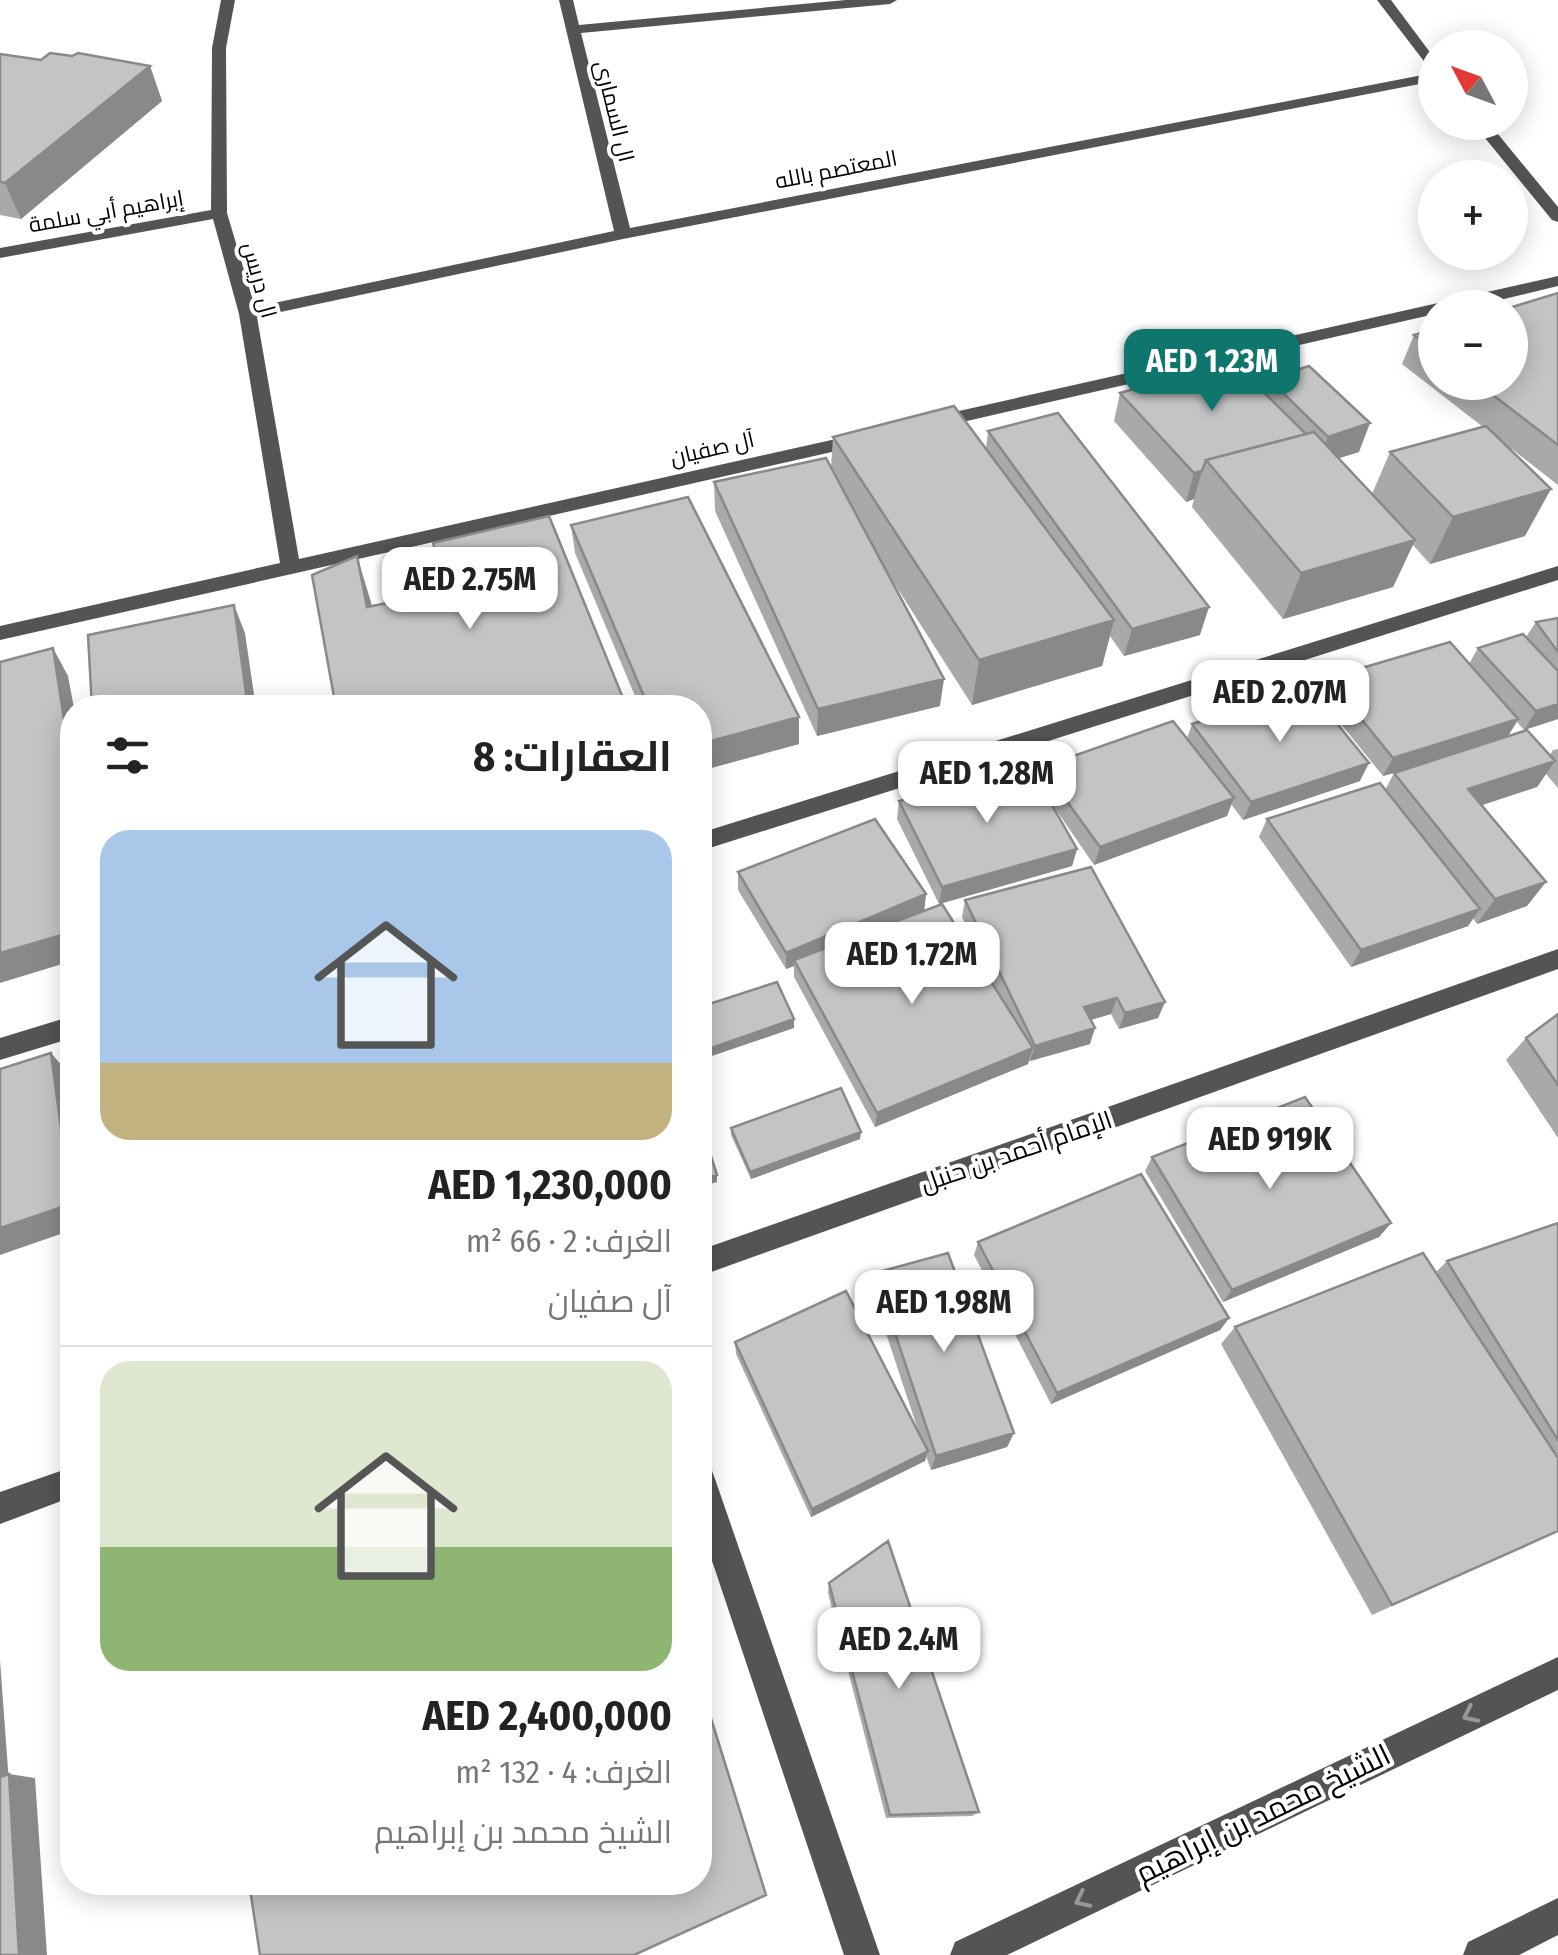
<!DOCTYPE html>
<html lang="ar">
<meta charset="utf-8">
<style>
:root{--surface:#fff;--page:#f2f2f2;--text:#222;--muted:#767676;--line:#e0e0e0;--accent:#0f766e}
body{margin:0;font-family:"Fira Sans Condensed",Cairo,sans-serif;background:var(--page);color:var(--text);direction:rtl;height:100vh;display:flex;flex-direction:column;font-size:38px;white-space:nowrap}
*{box-sizing:border-box;margin:0}
p{font-size:32px;color:var(--muted)}
.icon{flex:none;width:55px;height:55px;fill:none;stroke:currentColor;stroke-width:2;stroke-linecap:round;stroke-linejoin:round}
.map{position:relative;flex:1;overflow:hidden;direction:ltr}
.details{position:absolute;left:60px;top:695px;width:652px;height:1200px;display:flex;flex-direction:column;background:var(--surface);border-radius:40px;box-shadow:0 5px 25px #0003;direction:rtl}
.details>*{flex:none}
.needle{width:65px;rotate:311deg}
.buttons{position:absolute;left:1418px;top:30px;display:grid;gap:20px}
.buttons a{display:grid;place-items:center;width:110px;height:110px;border-radius:50%;background:var(--surface);box-shadow:0 5px 25px #0003;font-size:50px}
.price{position:absolute;translate:-50% -85px;padding:0 22px;border-radius:20px;background:#fff;color:#222;font-size:32px;line-height:65px;filter:drop-shadow(0 2px 5px #0008)}
.price::after{content:'';position:absolute;left:50%;top:60px;width:30px;height:22px;margin-left:-15px;background:inherit;clip-path:polygon(0 0,100% 0,50% 100%)}
.price.active{background:var(--accent);color:#fff}
ul{padding:0;list-style:none}
li{display:grid;align-content:center;gap:20px;height:530px;padding:0 40px}
li+li{border-top:2px solid var(--line)}
li span{display:grid;place-items:center;height:310px;border-radius:30px;color:#555}
li>.icon{margin-inline-start:auto}
span .icon{width:180px;height:180px;fill:#fffc;stroke-width:1}
li b{font-size:42px}
h2{display:flex;justify-content:space-between;align-items:center;height:120px;padding:0 40px;font-size:42px}
.map>svg:first-child{display:block}
.lines{fill:none;stroke-linecap:round;stroke-linejoin:round}
.minor{fill:#545454;fill-rule:evenodd}
.wall{fill:#a9a9a9}
.shaded-wall{fill:#898989}
.building{fill:#c4c4c4;stroke:#898989;stroke-width:2.5}
.oneway{stroke:#989898}
.labels{text-anchor:middle;stroke-width:8;stroke-linejoin:round;paint-order:stroke}
.far-street-label{font-size:22px;fill:#000;stroke:#fff}
.street-label{font-size:25px;fill:#000;stroke:#fff}
.near-street-label{font-size:30px;fill:#000;stroke:#fff}
</style>
<div class="map">
<svg width="1558" height="1955" viewBox="0 0 1558 1955">
<rect width="100%" height="100%" fill="#fff"/>
<g class="lines">
<path class="minor" d="M 221,0 L 235,0 L 226,48 L 227,213 L 255,307 L 614,231 L 559,0 L 573,0 L 579,25 L 846,0 L 897,0 L 890,4 L 581,33 L 630,228 L 1433,73 L 1377,0 L 1391,0 L 1435,59 L 1435,81 L 623,239 L 257,317 L 299,559 L 863,433 L 872,439 L 863,445 L 0,640 L 0,626 L 280,563 L 239,314 L 213,219 L 0,258 L 0,248 L 211,210 L 212,48 Z
M 1472,122 L 1488,122 L 1558,207 L 1558,222 L 1552,220 Z
M 1558,276 L 1558,286 L 1466,308 L 1435,308 L 1435,314 L 932,429 L 923,423 L 932,417 Z
M 1558,566 L 1558,580 L 700,851 L 700,833 Z
M 1558,949 L 1558,969 L 700,1276 L 700,1250 Z
M 72,1016 L 72,1038 L 0,1060 L 0,1038 Z
M 700,1464 L 711,1468 L 715,1479 L 880,1955 L 844,1955 L 700,1525 Z
M 72,1467 L 72,1497 L 0,1524 L 0,1492 Z
M 1558,1657 L 1558,1690 L 1007,1955 L 950,1955 L 955,1942 Z
M 1558,1898 L 1558,1935 L 1519,1955 L 1463,1955 L 1468,1942 Z"/>
</g>
<path class="wall" d="M 0,54 L 41,60 L 150,66 L 162,101 L 21,219 L 0,215 Z
M 1558,293 L 1558,485 L 1499,439 L 1525,536 L 1430,564 L 1413,545 L 1393,587 L 1283,619 L 1192,507 L 1194,499 L 1186,502 L 1114,421 L 1120,393 L 1264,393 L 1269,379 L 1359,452 L 1339,458 L 1372,494 L 1390,452 L 1483,427 L 1402,364 L 1414,335 L 1435,329 L 1435,382 L 1510,382 Z
M 988,431 L 1200,635 L 1124,656 L 1110,636 L 1102,666 L 972,705 L 885,569 L 940,706 L 817,736 L 715,511 L 714,482 L 831,468 L 833,437 L 986,449 Z
M 571,525 L 799,717 L 799,744 L 700,771 L 700,708 L 640,708 L 575,553 Z
M 433,543 L 627,708 L 336,708 L 372,606 L 445,592 Z
M 1558,618 L 1558,719 L 1524,730 L 1517,722 L 1508,736 L 1550,755 L 1553,750 L 1558,749 L 1558,788 L 1546,774 L 1537,787 L 1482,805 L 1527,906 L 1477,924 L 1473,918 L 1468,926 L 1351,967 L 1259,837 L 1267,819 L 1385,790 L 1394,773 L 1383,776 L 1319,697 L 1328,678 L 1469,664 L 1478,648 L 1526,637 L 1536,622 Z
M 1192,724 L 1360,781 L 1243,820 L 1231,804 L 1227,816 L 1094,865 L 1052,804 L 1077,849 L 1072,866 L 939,904 L 897,819 L 899,801 L 1039,782 L 1042,767 L 1187,738 Z
M 738,872 L 926,894 L 924,911 L 997,992 L 962,917 L 965,900 L 1165,1002 L 1158,1018 L 1119,1029 L 1111,1014 L 1091,1020 L 1090,1044 L 1030,1061 L 1029,1060 L 1028,1064 L 875,1127 L 794,977 L 794,966 L 786,969 L 738,890 Z
M 1558,1014 L 1558,1138 L 1506,1060 L 1526,1038 Z
M 731,1128 L 860,1139 L 751,1179 L 731,1135 Z
M 1152,1157 L 1391,1223 L 1379,1237 L 1223,1302 L 1145,1171 Z
M 1558,1223 L 1558,1531 L 1372,1615 L 1221,1344 L 1235,1327 L 1436,1272 L 1447,1261 Z
M 978,1242 L 1229,1318 L 1220,1330 L 1051,1404 L 974,1255 Z
M 875,1273 L 1014,1433 L 1007,1447 L 931,1470 L 926,1456 L 925,1461 L 811,1517 L 736,1354 L 735,1342 L 919,1433 L 872,1291 Z
M 829,1583 L 979,1812 L 972,1816 L 886,1818 L 828,1593 Z"/>
<path class="shaded-wall" d="M 150,66 L 162,101 L 21,219 L 5,183 Z
M 1370,423 L 1359,452 L 1317,465 L 1328,437 Z
M 1202,471 L 1194,499 L 1186,502 L 1194,473 Z
M 1551,489 L 1525,536 L 1430,564 L 1453,517 Z
M 1415,540 L 1393,587 L 1283,619 L 1301,573 Z
M 357,556 L 371,602 L 382,653 L 367,607 Z
M 234,605 L 245,633 L 256,708 L 248,708 Z
M 1209,607 L 1200,635 L 1124,656 L 1132,629 Z
M 1114,620 L 1102,666 L 972,705 L 979,660 Z
M 53,648 L 68,676 L 74,708 L 72,708 L 72,771 Z
M 944,679 L 940,706 L 817,736 L 818,709 Z
M 1558,704 L 1558,719 L 1524,730 L 1536,711 Z
M 799,717 L 799,744 L 700,771 L 700,744 Z
M 1518,719 L 1507,738 L 1383,776 L 1393,758 Z
M 1555,761 L 1537,787 L 1452,815 L 1468,789 Z
M 1369,763 L 1360,781 L 1243,820 L 1251,802 Z
M 1234,798 L 1227,816 L 1094,865 L 1100,847 Z
M 1077,849 L 1072,866 L 939,904 L 942,887 Z
M 1546,882 L 1527,906 L 1477,924 L 1495,899 Z
M 926,894 L 924,912 L 794,960 L 794,966 L 786,969 L 786,953 Z
M 1480,909 L 1468,926 L 1351,967 L 1361,950 Z
M 72,932 L 72,961 L 0,983 L 0,953 Z
M 1117,998 L 1111,1014 L 1079,1023 L 1084,1007 Z
M 1165,1002 L 1158,1018 L 1119,1029 L 1125,1013 Z
M 794,1019 L 794,1028 L 700,1060 L 700,1052 Z
M 1095,1028 L 1090,1044 L 1030,1061 L 1035,1046 Z
M 1033,1048 L 1028,1064 L 875,1127 L 877,1113 Z
M 51,1053 L 71,1076 L 72,1089 L 72,1230 L 0,1255 L 0,1228 Z
M 861,1132 L 860,1139 L 751,1179 L 750,1172 Z
M 717,1175 L 717,1182 L 700,1187 L 700,1180 Z
M 1391,1223 L 1379,1237 L 1223,1302 L 1232,1290 Z
M 1229,1318 L 1220,1330 L 1051,1404 L 1057,1393 Z
M 1014,1433 L 1007,1447 L 931,1470 L 936,1456 Z
M 928,1451 L 925,1461 L 811,1517 L 812,1509 Z
M 0,1660 L 9,1783 L 0,1786 Z
M 9,1774 L 35,1778 L 47,1955 L 19,1955 Z"/>
<path class="building" d="M 50,53 L 72,56 L 78,53 L 150,66 L 5,183 L 0,182 L 0,54 L 41,60 Z
M 1558,293 L 1558,445 L 1476,382 L 1510,382 L 1509,308 Z
M 1435,329 L 1435,351 L 1414,335 Z
M 1232,361 L 1306,434 L 1206,460 L 1202,471 L 1194,473 L 1120,393 Z
M 1309,366 L 1370,423 L 1328,437 L 1269,379 Z
M 954,406 L 1114,620 L 979,660 L 833,437 Z
M 1058,413 L 1209,607 L 1132,629 L 988,431 Z
M 1486,426 L 1551,489 L 1453,517 L 1390,452 Z
M 1314,432 L 1415,540 L 1301,573 L 1206,460 Z
M 826,458 L 944,679 L 818,709 L 714,482 Z
M 688,497 L 799,717 L 700,744 L 700,708 L 649,708 L 571,525 Z
M 549,516 L 627,708 L 487,708 L 483,696 L 486,708 L 336,708 L 312,575 L 357,556 L 367,607 L 448,591 L 433,543 Z
M 234,605 L 248,708 L 92,708 L 88,635 Z
M 1558,618 L 1558,652 L 1536,622 Z
M 1523,634 L 1558,671 L 1558,704 L 1536,711 L 1478,648 Z
M 1450,642 L 1518,719 L 1393,758 L 1328,678 Z
M 53,648 L 72,771 L 72,932 L 0,953 L 0,662 Z
M 1308,688 L 1369,763 L 1251,802 L 1192,724 Z
M 1173,721 L 1234,798 L 1100,847 L 1042,767 Z
M 1527,730 L 1555,761 L 1468,789 L 1546,882 L 1495,899 L 1394,773 Z
M 1029,765 L 1077,849 L 942,887 L 899,801 Z
M 1380,783 L 1480,909 L 1361,950 L 1267,819 Z
M 875,819 L 926,894 L 786,953 L 738,872 Z
M 1091,867 L 1165,1002 L 1125,1013 L 1117,998 L 1084,1007 L 1095,1028 L 1035,1046 L 965,900 Z
M 942,904 L 1033,1048 L 877,1113 L 794,960 Z
M 777,982 L 794,1019 L 700,1052 L 700,1007 Z
M 1558,1014 L 1558,1085 L 1526,1038 Z
M 51,1053 L 71,1204 L 0,1228 L 0,1069 Z
M 841,1088 L 861,1132 L 750,1172 L 731,1128 Z
M 1305,1097 L 1391,1223 L 1232,1290 L 1152,1157 Z
M 700,1122 L 717,1175 L 700,1180 Z
M 1141,1174 L 1229,1318 L 1057,1393 L 978,1242 Z
M 1558,1223 L 1558,1440 L 1447,1261 Z
M 948,1253 L 1014,1433 L 936,1456 L 875,1273 Z
M 1423,1253 L 1558,1458 L 1558,1531 L 1392,1605 L 1235,1327 Z
M 846,1291 L 928,1451 L 812,1509 L 735,1342 Z
M 888,1541 L 979,1812 L 890,1815 L 829,1583 Z
M 700,1683 L 766,1895 L 634,1955 L 260,1955 L 249,1882 L 700,1882 Z
M 9,1774 L 19,1955 L 0,1955 L 0,1777 Z"/>
<defs><path id="oneway-chevron" d="M-2-3.5L2.5 0L-2 3.5" fill="none" stroke-width="1.6" stroke-linecap="round" stroke-linejoin="round" transform="scale(2.5)"/></defs>
<g class="oneway">
<use href="#oneway-chevron" transform="translate(1470 1715) rotate(154)"/>
<use href="#oneway-chevron" transform="translate(1082 1900) rotate(154)"/>
</g>
<g class="labels">
<g class="far-street-label">
<text transform="translate(615 111) rotate(76)" y="8">ال السمارى</text>
<text transform="translate(836 169) rotate(-11)" y="8">المعتصم بالله</text>
<text transform="translate(106 211) rotate(-10)" y="8">إبراهيم أبي سلمة</text>
<text transform="translate(260 280) rotate(75)" y="8">ال دريس</text>
<text transform="translate(712 448) rotate(-13)" y="8">آل صفيان</text>
</g>
<g class="street-label">
<text transform="translate(1016 1151) rotate(-19)" y="9">الإمام أحمد بن حنبل</text>
</g>
<g class="near-street-label">
<text transform="translate(1263 1814) rotate(-26)" y="10">الشيخ محمد بن إبراهيم</text>
</g>
</g>
</svg>
<div class="buttons">
<a><svg class="needle" viewBox="-14 -14 28 28"><path d="M0-13l5 13h-10z" fill="#e53935"/><path d="M0 13l5-13h-10z" fill="#767676"/></svg></a>
<a>+</a>
<a>−</a>
</div>
<b class="price active" style="left:1212px;top:414px">AED 1.23M</b>
<b class="price" style="left:470px;top:632px">AED 2.75M</b>
<b class="price" style="left:1280px;top:745px">AED 2.07M</b>
<b class="price" style="left:987px;top:826px">AED 1.28M</b>
<b class="price" style="left:912px;top:1007px">AED 1.72M</b>
<b class="price" style="left:1270px;top:1192px">AED 919K</b>
<b class="price" style="left:944px;top:1355px">AED 1.98M</b>
<b class="price" style="left:899px;top:1692px">AED 2.4M</b>
<section class="details">
<h2>العقارات: 8<svg class="icon" aria-label="filters" viewBox="0 0 24 24"><path d="M4 7h16M4 17h16"/><circle cx="9" cy="7" r="2"/><circle cx="15" cy="17" r="2"/></svg></h2>
<ul>
<li><span style="background:linear-gradient(#a9c7e8 75%,#c2b280 0)"><svg class="icon" aria-label="home" viewBox="0 0 24 24"><path d="M3 11l9-7 9 7M6 9v11h12V9"/></svg></span><div><b>AED 1,230,000</b><p>الغرف: 2 · 66 m²</p><p>آل صفيان</p></div></li>
<li><span style="background:linear-gradient(#dfe7d0 60%,#8fb573 0)"><svg class="icon" aria-label="home" viewBox="0 0 24 24"><path d="M3 11l9-7 9 7M6 9v11h12V9"/></svg></span><div><b>AED 2,400,000</b><p>الغرف: 4 · 132 m²</p><p>الشيخ محمد بن إبراهيم</p></div></li>
</ul>
</section>
</div>
